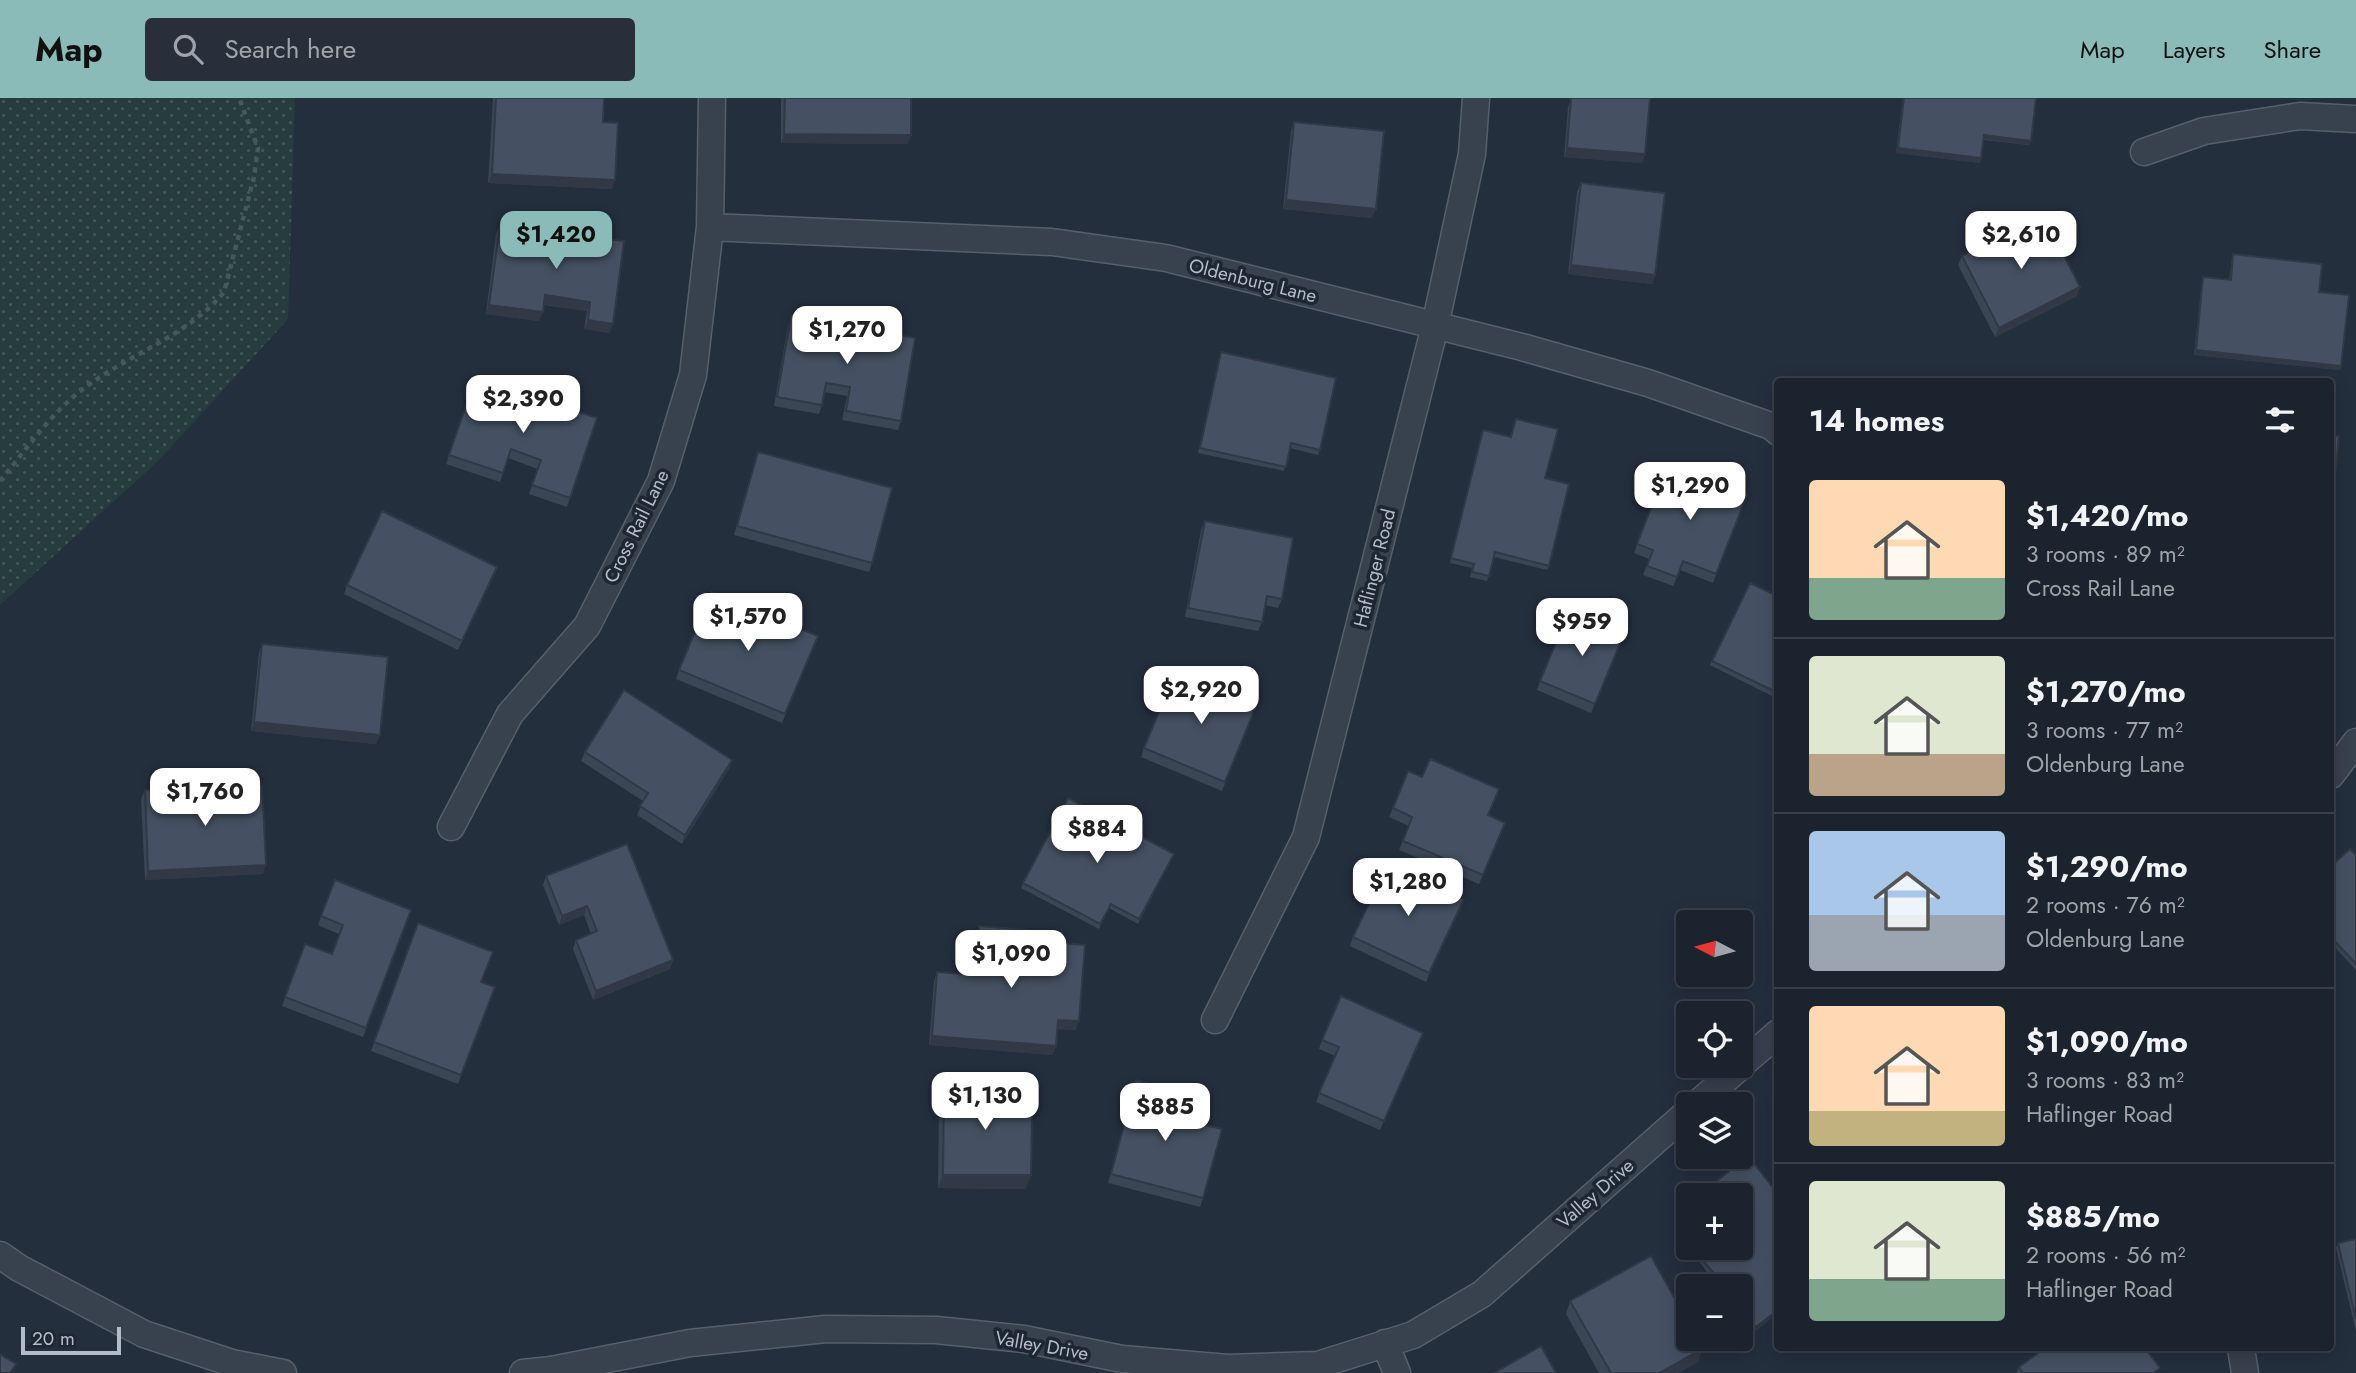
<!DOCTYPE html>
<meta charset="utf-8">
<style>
:root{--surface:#1b232e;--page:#282f3a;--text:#f1f3f6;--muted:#a0a4aa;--line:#39404a;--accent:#8bbbb9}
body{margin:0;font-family:Jost,sans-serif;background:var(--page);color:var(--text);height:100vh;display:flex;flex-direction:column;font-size:26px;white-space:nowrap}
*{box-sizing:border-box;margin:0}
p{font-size:23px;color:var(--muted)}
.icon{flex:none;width:38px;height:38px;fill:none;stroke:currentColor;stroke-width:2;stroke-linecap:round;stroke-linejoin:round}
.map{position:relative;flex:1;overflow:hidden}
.details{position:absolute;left:1774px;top:280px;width:560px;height:973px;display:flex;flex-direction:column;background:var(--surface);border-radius:7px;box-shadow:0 4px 18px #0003,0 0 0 2px var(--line)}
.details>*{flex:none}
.needle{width:46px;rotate:276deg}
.tools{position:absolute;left:1676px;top:812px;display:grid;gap:14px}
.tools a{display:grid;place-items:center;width:77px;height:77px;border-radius:7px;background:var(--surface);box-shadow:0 4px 18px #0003,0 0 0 2px var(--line);font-size:35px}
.scale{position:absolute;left:21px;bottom:18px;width:100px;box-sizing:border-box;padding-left:7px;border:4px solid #b4bcc9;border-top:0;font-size:19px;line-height:24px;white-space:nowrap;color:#b4bcc9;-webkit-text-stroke:5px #1d2633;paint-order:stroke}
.price{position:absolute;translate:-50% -60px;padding:0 16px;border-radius:14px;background:#fff;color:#222;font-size:23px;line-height:46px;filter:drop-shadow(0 2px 4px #0008)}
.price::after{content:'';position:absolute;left:50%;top:42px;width:21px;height:16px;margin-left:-10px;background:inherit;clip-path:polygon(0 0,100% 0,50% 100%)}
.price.current{background:var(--accent);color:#111}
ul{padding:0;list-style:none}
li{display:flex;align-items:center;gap:21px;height:175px;padding:0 35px}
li+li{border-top:2px solid var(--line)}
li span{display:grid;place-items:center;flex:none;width:196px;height:140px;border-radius:7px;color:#555}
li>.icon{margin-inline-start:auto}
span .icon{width:84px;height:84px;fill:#fffc;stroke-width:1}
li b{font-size:30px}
h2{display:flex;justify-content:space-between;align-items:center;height:84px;padding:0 35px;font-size:30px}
header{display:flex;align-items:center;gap:42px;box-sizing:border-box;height:98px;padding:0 35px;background:var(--accent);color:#111}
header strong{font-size:33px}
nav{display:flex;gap:38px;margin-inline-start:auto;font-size:24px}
.search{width:490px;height:63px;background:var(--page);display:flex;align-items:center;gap:18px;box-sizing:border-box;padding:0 24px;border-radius:7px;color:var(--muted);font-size:26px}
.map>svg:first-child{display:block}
.grass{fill:url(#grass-dots)}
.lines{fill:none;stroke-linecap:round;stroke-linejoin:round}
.street-casing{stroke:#565f6c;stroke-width:29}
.path{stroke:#44595c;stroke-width:4.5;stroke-dasharray:5 5;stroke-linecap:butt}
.street{stroke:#38414e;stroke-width:26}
.wall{fill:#3b4654}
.shaded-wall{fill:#303945}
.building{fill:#455162;stroke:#303945;stroke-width:2}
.labels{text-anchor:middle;stroke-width:7;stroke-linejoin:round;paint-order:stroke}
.street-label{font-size:19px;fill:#b4bcc9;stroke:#1d2633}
</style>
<header>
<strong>Map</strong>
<div class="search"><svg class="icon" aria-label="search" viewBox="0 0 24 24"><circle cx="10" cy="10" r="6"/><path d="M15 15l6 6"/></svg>Search here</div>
<nav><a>Map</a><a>Layers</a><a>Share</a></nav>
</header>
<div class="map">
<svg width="2356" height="1275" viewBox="0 0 2356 1275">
<defs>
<pattern id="grass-dots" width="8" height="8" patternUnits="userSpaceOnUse" patternTransform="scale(1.75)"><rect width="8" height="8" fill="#263c3f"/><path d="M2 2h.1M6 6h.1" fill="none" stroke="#435659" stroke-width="1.8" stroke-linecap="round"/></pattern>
</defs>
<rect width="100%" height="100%" fill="#242f3e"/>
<path class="grass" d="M 0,0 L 295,0 L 288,221 L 158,363 L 0,507 Z"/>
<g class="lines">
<defs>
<path id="street" d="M 2144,54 L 2204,33 L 2300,18 L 2356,21
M 710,129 L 1052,144 L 1166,160 L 1522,249 L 1648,285 L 1771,328 L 1778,334
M 2331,677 L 2356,644
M 451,729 L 510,616 L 587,528 L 661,383 L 693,277 L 710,129 L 712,0
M 1215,922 L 1306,739 L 1435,228 L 1472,56 L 1476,0
M 1741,967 L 1778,935
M 1697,1006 L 1741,968
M 0,1157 L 19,1170 L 144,1236 L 232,1265 L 283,1275
M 1385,1245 L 1397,1275
M 2241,1250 L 2245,1275
M 523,1275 L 551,1272 L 690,1245 L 826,1231 L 936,1232 L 1024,1241 L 1122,1261 L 1228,1270 L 1318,1267 L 1413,1237 L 1482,1196 L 1689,1013"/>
</defs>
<use href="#street" class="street-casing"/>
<path class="path" d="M 0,383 C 26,352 51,315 83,291 C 127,257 188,238 224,194 L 254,79 L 258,50 L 239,0"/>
<use href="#street" class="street"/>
</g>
<path class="wall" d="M 493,0 L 604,0 L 603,24 L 612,91 L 488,85 Z
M 781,0 L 911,0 L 908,46 L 781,45 Z
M 1571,0 L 1645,56 L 1642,65 L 1564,59 L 1568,9 Z
M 1903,0 L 2036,0 L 2031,43 L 2029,47 L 1984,42 L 1980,65 L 1896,55 Z
M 1294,24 L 1372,120 L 1283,111 L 1291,33 Z
M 1581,85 L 1655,177 L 1652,186 L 1568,176 L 1577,94 Z
M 500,127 L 624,143 L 610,235 L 584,231 L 587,213 L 544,207 L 539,223 L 486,216 L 496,136 Z
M 2233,156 L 2319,194 L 2341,268 L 2340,272 L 2194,257 L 2202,184 L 2203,179 L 2229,182 L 2232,161 Z
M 1962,158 L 2077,198 L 1995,239 L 1958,167 Z
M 791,218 L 901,323 L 898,332 L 842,322 L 847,298 L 824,294 L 822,307 L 819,316 L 774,308 L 788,227 Z
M 1221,254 L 1320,352 L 1318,357 L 1290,350 L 1284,373 L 1198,355 Z
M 476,279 L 597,320 L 567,409 L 529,396 L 538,371 L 508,360 L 500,384 L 446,366 Z
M 1481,337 L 1545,380 L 1549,468 L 1547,472 L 1494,459 L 1487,483 L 1470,479 L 1472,470 L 1450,465 Z
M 758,354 L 872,465 L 869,474 L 734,437 Z
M 1668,366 L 1747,397 L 1713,485 L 1680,472 L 1673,488 L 1643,477 L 1649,461 L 1634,455 Z
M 1205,423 L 1282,501 L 1278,510 L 1265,507 L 1262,524 L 1258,533 L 1185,519 L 1201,432 Z
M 497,469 L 458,552 L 344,496 L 347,487 Z
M 1778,490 L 1778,601 L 1710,567 L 1712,563 L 1775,497 Z
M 818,538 L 782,625 L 676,581 L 679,572 Z
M 1621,545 L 1591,615 L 1537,592 L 1540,583 Z
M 262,546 L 380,637 L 376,646 L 251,633 L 259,555 Z
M 1257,606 L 1222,693 L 1141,659 L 1144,650 Z
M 585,654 L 732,662 L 729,671 L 682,746 L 637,717 L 643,703 L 581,663 Z
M 145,692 L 263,776 L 145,782 L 141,701 Z
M 1393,710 L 1488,718 L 1502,734 L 1479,786 L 1399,752 L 1409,728 L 1389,719 Z
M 1174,756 L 1138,826 L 1109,810 L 1099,831 L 1021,790 L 1023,785 Z
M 2356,757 L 2356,872 L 2331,845 L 2331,768 Z
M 546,778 L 673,862 L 670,871 L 593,902 L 573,851 L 576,842 L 591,836 L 584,817 L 559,827 L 543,787 Z
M 335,782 L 411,812 L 363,939 L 282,908 L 305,846 L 332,856 L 339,836 L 318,827 Z
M 1464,801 L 1426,884 L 1350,848 L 1353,839 Z
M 418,825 L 481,884 L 495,889 L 458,986 L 371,953 Z
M 979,828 L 1028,842 L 1076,932 L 1057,931 L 1056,948 L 1052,957 L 929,947 L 934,883 L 937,874 L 973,876 L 976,837 Z
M 1423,935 L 1380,1032 L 1316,1004 L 1335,958 L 1319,951 L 1322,942 Z
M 1136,982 L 1180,1021 L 1203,1100 L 1200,1109 L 1108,1085 Z
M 944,987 L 1017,1015 L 1026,1091 L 938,1090 L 939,1000 Z
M 1778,1096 L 1778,1215 L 1754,1234 L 1741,1217 L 1741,1188 L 1718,1188 L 1686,1147 L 1689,1142 L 1689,1150 L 1741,1150 Z
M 2356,1141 L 2356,1233 L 2336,1150 L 2338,1145 Z
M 1570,1203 L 1702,1251 L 1698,1264 L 1678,1275 L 1599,1275 L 1566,1216 Z
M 2019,1269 L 2158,1275 L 2016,1275 Z"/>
<path class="shaded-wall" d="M 784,36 L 911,37 L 908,46 L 781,45 Z
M 1984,37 L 2031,43 L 2029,47 L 1983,41 Z
M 1567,50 L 1645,56 L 1642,65 L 1564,59 Z
M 1898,50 L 1981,60 L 1980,65 L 1896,55 Z
M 492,76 L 615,82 L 612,91 L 488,85 Z
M 1286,102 L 1376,111 L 1372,120 L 1283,111 Z
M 1571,167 L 1655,177 L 1652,186 L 1568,176 Z
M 2080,189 L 2077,198 L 1995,239 L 1999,230 Z
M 545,197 L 590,204 L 587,213 L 542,206 Z
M 489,207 L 543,214 L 539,223 L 486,216 Z
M 588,222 L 613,226 L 610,235 L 584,231 Z
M 2196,252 L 2341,268 L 2340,272 L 2194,257 Z
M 497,469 L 494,478 L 458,552 L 462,543 Z
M 254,624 L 380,637 L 376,646 L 251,633 Z
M 732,662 L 729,671 L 682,746 L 685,737 Z
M 266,767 L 263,776 L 145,782 L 148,773 Z
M 1464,801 L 1461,810 L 1426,884 L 1429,875 Z
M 587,808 L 584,817 L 559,827 L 562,818 Z
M 673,862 L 670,871 L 593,902 L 596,893 Z
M 1058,922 L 1079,923 L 1076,932 L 1055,931 Z
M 932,938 L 1056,948 L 1052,957 L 929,947 Z
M 943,1077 L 1031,1077 L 1026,1091 L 938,1090 Z
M 1778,1212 L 1778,1215 L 1754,1234 L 1756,1229 Z
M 1702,1251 L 1698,1264 L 1678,1275 L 1659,1275 Z"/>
<path class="building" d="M 496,0 L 604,0 L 603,24 L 618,25 L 615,82 L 492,76 Z
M 785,0 L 911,0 L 911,37 L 784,36 Z
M 1571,0 L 1650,0 L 1645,56 L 1567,50 Z
M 1904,0 L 2036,0 L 2031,43 L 1984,37 L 1981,60 L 1898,50 Z
M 1294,24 L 1384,33 L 1376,111 L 1286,102 Z
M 1581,85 L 1665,95 L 1655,177 L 1571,167 Z
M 2043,116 L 2080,189 L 1999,230 L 1962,158 Z
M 500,127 L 624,143 L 613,226 L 588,222 L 590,204 L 545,197 L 543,214 L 489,207 Z
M 2233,156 L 2322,166 L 2319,194 L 2349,197 L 2341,268 L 2196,252 L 2203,179 L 2231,182 Z
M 791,218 L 915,240 L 901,323 L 846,313 L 850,289 L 826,285 L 822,307 L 777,299 Z
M 1221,254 L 1336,280 L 1320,352 L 1291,345 L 1286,369 L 1200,350 Z
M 476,279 L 597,320 L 570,400 L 532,387 L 541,362 L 511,351 L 503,375 L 449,357 Z
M 1516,321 L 1558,331 L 1545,380 L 1569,386 L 1549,468 L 1495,454 L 1489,478 L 1472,474 L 1474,466 L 1451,460 L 1483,332 L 1511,339 Z
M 2331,337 L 2339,338 L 2333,400 L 2331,400 Z
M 758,354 L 892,390 L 872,465 L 737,428 Z
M 1668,366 L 1747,397 L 1716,476 L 1683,463 L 1677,479 L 1647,468 L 1653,452 L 1637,446 Z
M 382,413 L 497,469 L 462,543 L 347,487 Z
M 1205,423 L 1293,440 L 1282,501 L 1267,498 L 1262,524 L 1188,510 Z
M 1750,485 L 1775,497 L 1778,490 L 1778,595 L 1712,563 Z
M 711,494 L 818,538 L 785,616 L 679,572 Z
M 1569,513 L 1624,536 L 1595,606 L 1540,583 Z
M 262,546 L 388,559 L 380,637 L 254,624 Z
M 1176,572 L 1257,606 L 1225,684 L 1144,650 Z
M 624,592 L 732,662 L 685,737 L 640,708 L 648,695 L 585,654 Z
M 1430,661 L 1499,691 L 1488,717 L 1505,725 L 1483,777 L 1403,743 L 1412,719 L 1393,710 L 1408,673 L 1422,679 Z
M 262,686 L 266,767 L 148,773 L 145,692 Z
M 1068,700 L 1174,756 L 1139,821 L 1111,806 L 1100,826 L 1023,785 Z
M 627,746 L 673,862 L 596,893 L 576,842 L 597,833 L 587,808 L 562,818 L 546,778 Z
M 2350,751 L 2356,757 L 2356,866 L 2331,839 L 2331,768 Z
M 1388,765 L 1464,801 L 1429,875 L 1353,839 Z
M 335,782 L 411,812 L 366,930 L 285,899 L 305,846 L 332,856 L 343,827 L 321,818 Z
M 418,825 L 493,854 L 481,884 L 495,889 L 461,977 L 374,944 Z
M 979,828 L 1029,832 L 1028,842 L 1085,847 L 1079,923 L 1058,922 L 1056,948 L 932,938 L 937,874 L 975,877 Z
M 1341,898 L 1423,935 L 1384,1023 L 1319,995 L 1339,949 L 1322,942 Z
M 1136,982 L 1187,996 L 1180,1021 L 1222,1031 L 1203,1100 L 1111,1076 Z
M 944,987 L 1017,988 L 1017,1015 L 1032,1016 L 1031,1077 L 943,1077 Z
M 1748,1058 L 1778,1096 L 1778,1212 L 1756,1229 L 1741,1210 L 1741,1188 L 1724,1188 L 1693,1150 L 1741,1150 L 1741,1097 L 1699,1097 Z
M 2356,1141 L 2356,1221 L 2338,1145 Z
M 1651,1158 L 1689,1226 L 1689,1241 L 1697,1241 L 1702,1251 L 1659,1275 L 1611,1275 L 1570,1203 Z
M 1541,1248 L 1556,1275 L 1494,1275 Z
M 2045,1250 L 2145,1250 L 2160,1270 L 2153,1275 L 2023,1275 L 2019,1269 Z
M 0,1256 L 16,1266 L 10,1275 L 0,1275 Z"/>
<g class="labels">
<g class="street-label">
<text transform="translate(1253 182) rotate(14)" y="7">Oldenburg Lane</text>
<text transform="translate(636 428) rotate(-64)" y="7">Cross Rail Lane</text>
<text transform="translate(1374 470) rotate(-76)" y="7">Haflinger Road</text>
<text transform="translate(1595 1095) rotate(-41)" y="7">Valley Drive</text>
<text transform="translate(1042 1247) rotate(10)" y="7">Valley Drive</text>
</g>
</g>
</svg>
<div class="tools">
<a><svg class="needle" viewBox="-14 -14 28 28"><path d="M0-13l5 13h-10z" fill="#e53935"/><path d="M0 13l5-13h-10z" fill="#a0a4aa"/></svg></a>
<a><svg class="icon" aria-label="locate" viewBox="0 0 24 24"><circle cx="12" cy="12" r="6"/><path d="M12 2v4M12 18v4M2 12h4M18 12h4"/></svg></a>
<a><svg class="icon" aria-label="layers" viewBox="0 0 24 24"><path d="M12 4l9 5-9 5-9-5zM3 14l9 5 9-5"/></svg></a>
<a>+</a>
<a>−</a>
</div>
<div class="scale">20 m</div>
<b class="price current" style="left:556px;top:173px">$1,420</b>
<b class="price" style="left:2021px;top:173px">$2,610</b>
<b class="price" style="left:847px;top:268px">$1,270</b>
<b class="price" style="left:523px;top:337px">$2,390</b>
<b class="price" style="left:1690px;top:424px">$1,290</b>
<b class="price" style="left:748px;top:555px">$1,570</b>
<b class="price" style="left:1582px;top:560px">$959</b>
<b class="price" style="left:1201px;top:628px">$2,920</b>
<b class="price" style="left:205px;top:730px">$1,760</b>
<b class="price" style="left:1097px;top:767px">$884</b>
<b class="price" style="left:1408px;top:820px">$1,280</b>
<b class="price" style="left:1011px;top:892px">$1,090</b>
<b class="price" style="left:985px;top:1034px">$1,130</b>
<b class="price" style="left:1165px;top:1045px">$885</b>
<section class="details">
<h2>14 homes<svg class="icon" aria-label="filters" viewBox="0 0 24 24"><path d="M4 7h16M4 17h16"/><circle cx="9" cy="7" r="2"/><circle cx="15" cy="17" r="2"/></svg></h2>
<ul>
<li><span style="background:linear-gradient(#ffd9b3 70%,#7fa58c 0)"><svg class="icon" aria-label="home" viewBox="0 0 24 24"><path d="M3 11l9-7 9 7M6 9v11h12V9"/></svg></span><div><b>$1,420/mo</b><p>3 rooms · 89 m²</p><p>Cross Rail Lane</p></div></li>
<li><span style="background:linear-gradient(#dfe7d0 70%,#b9a48a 0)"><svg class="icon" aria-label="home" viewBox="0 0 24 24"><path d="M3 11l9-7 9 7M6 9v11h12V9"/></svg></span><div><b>$1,270/mo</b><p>3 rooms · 77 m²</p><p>Oldenburg Lane</p></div></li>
<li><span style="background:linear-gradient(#a9c7e8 60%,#9aa5b1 0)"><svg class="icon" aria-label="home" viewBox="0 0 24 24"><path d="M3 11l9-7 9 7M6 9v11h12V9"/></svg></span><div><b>$1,290/mo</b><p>2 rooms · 76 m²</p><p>Oldenburg Lane</p></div></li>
<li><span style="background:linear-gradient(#ffd9b3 75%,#c2b280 0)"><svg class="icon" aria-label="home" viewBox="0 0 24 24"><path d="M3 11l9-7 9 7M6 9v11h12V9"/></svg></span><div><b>$1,090/mo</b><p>3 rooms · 83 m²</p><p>Haflinger Road</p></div></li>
<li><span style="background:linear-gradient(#dfe7d0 70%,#7fa58c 0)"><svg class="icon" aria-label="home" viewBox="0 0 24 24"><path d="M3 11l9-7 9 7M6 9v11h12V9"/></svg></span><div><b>$885/mo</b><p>2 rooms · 56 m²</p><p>Haflinger Road</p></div></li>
</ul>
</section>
</div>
